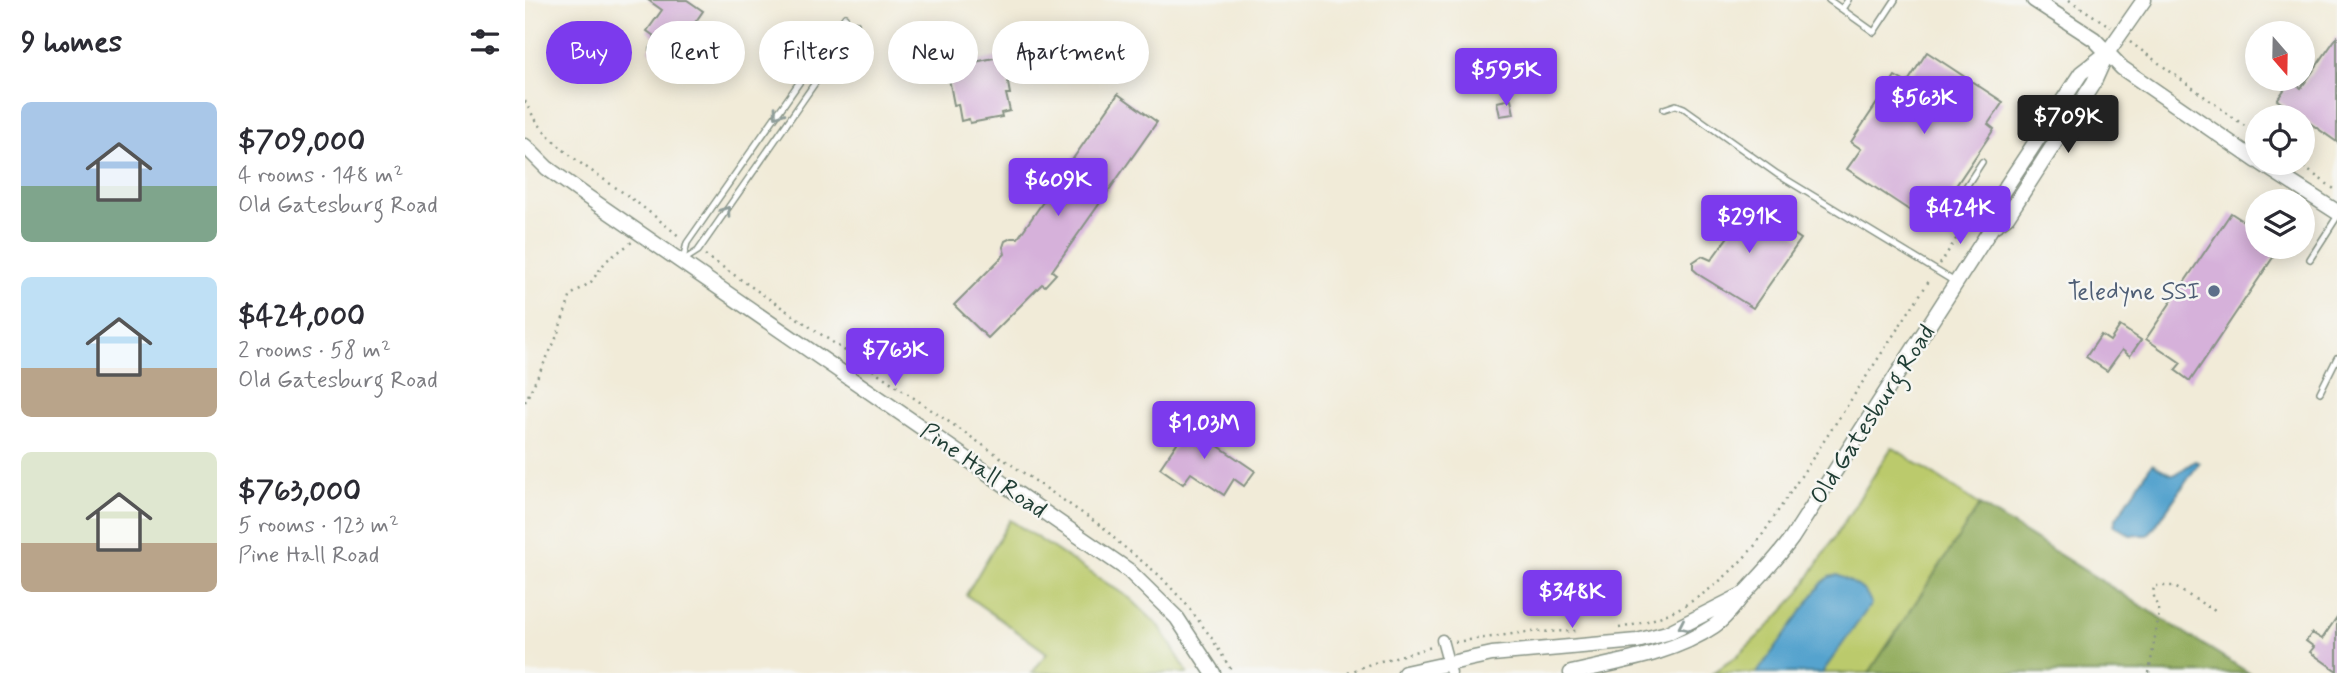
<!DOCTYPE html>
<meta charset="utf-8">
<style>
:root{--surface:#fff;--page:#f7f7f7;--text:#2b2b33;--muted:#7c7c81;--accent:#7c3aed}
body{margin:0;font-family:Mynerve,sans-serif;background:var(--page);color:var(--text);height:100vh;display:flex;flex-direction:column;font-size:26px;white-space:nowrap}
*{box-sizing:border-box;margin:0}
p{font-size:23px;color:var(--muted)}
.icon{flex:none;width:38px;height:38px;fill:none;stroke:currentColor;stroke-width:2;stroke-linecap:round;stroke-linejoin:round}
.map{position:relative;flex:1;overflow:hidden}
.details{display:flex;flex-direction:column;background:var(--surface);width:525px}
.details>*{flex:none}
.top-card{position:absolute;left:21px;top:21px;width:665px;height:63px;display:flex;gap:14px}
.needle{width:46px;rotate:160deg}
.buttons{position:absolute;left:1720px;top:21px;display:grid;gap:14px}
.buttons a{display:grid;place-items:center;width:70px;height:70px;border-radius:50%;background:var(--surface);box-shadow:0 4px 18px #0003;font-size:35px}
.price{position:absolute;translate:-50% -60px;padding:0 16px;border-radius:7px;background:var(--accent);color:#fff;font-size:23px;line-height:46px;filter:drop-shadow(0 2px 4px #0008)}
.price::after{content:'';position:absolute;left:50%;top:42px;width:21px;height:16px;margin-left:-10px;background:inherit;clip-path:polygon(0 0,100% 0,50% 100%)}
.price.current{background:#222;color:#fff}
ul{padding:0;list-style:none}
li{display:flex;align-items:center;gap:21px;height:175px;padding:0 21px}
li span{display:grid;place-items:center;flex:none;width:196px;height:140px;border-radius:10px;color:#555}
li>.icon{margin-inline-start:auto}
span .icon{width:84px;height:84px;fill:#fffc;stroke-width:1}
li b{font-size:30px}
h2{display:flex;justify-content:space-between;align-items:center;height:84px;padding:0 21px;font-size:30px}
.chip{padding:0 24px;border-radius:32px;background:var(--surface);box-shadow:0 4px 18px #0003;font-size:24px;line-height:63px}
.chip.current{background:var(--accent);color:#fff}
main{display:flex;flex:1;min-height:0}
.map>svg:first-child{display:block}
.green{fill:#bbca6c;stroke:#6d8450;stroke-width:2}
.forest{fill:#94ae60;stroke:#5a764a;stroke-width:2}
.water{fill:#55a3ce;stroke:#3a7081;stroke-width:2}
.building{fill:#d6b1da}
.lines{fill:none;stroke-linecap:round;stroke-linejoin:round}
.lane-casing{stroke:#889486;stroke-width:8}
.street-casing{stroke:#889486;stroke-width:13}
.secondary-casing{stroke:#889486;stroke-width:17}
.path{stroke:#889486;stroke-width:2.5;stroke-dasharray:2 5;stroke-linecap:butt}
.lane{stroke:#fff;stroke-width:5}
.street{stroke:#fff;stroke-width:10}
.secondary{stroke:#fff;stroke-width:14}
.oneway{stroke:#8f9e9a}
.service-dot{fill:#5c6f8a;stroke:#f6f6f2;stroke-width:2.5}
.labels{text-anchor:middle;stroke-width:5;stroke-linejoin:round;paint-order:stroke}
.service-label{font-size:24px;fill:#4e5e75;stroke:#f6f6f2;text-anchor:end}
.street-label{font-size:24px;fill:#1f3d34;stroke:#f6f6f2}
</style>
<main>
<section class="details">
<h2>9 homes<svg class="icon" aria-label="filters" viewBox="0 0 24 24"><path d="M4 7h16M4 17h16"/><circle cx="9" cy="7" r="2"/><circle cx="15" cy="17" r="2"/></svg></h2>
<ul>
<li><span style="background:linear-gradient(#a9c7e8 60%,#7fa58c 0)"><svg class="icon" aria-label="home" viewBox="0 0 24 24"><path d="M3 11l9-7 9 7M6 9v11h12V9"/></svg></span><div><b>$709,000</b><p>4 rooms · 148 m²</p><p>Old Gatesburg Road</p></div></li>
<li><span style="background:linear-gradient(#bfe0f5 65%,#b9a48a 0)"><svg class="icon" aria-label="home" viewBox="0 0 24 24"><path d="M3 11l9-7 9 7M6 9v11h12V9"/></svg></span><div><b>$424,000</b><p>2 rooms · 58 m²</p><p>Old Gatesburg Road</p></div></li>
<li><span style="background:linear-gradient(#dfe7d0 65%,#b9a48a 0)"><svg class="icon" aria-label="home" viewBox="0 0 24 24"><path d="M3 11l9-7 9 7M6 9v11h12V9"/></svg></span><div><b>$763,000</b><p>5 rooms · 123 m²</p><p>Pine Hall Road</p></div></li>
</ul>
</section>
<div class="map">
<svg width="1812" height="673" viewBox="0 0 1812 673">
<rect width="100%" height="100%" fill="#f6f6f2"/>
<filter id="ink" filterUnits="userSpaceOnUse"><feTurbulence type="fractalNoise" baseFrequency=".0143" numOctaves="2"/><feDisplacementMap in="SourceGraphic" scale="14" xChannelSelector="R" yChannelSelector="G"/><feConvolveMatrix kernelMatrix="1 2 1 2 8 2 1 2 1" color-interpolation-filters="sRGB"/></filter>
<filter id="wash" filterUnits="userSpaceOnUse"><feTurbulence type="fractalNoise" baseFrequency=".00686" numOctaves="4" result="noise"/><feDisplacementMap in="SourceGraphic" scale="28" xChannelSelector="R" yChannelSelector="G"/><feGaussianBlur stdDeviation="1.57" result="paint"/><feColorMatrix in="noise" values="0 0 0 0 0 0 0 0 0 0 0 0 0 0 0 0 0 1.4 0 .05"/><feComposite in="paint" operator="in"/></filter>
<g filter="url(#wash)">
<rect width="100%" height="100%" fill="#f1ebd8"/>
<path class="green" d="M 1367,447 L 1455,505 L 1344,673 L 1188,673 L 1212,656 L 1243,627 L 1272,596 Z
M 485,520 L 606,599 L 635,627 L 663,673 L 507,673 L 522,653 L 441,595 Z"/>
<path class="forest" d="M 1455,505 L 1724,673 L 1344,673 Z"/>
<path class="water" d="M 1670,461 L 1674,463 L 1629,528 L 1622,535 L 1605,535 L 1589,525 L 1591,519 L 1627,464 L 1646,474 L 1651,474 Z
M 1312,575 C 1325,582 1343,588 1346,604 L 1297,673 L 1232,673 L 1297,583 L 1304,577 Z"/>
<g id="blocks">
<path class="building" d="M 123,0 L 162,0 L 178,11 L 156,43 L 161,47 L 148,67 L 124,50 L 132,38 L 122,31 L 137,10 Z
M 1812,37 L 1812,142 L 1752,100 L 1766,80 L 1776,88 Z
M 1402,52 L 1478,102 L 1463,124 L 1469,129 L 1414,211 L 1405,205 L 1396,218 L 1322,169 L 1336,149 L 1326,142 L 1370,76 L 1382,83 Z
M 478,56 L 485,94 L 481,94 L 485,111 L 476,113 L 477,117 L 445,123 L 444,119 L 436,121 L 433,104 L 429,105 L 422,68 Z
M 593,94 L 632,122 L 527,271 L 531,274 L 520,286 L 517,284 L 463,338 L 429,305 L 480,254 L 478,247 L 480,241 L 486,238 L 493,238 Z
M 986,99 L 989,114 L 975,116 L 972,102 Z
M 1217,199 L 1276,239 L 1228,308 L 1176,276 L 1168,269 L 1168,262 L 1177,256 L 1186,260 L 1207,231 L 1201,225 Z
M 1706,213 L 1732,230 L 1732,247 L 1755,247 L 1665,381 L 1650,370 L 1656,363 L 1621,339 Z
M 1595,326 L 1616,340 L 1605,356 L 1597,350 L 1582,371 L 1561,357 L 1576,335 L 1585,341 Z
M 655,420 L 730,471 L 719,486 L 709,479 L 699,495 L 666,473 L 658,484 L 635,468 L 654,440 L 645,434 Z
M 1812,617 L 1812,671 L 1785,652 L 1789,647 L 1781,641 L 1787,633 L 1797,639 Z"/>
</g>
</g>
<g filter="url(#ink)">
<use href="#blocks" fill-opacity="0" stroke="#889486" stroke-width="2"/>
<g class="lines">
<defs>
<path id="lane" d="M 1304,0 L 1349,32 L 1370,0
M 1317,9 L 1323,0
M 1139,109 L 1151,105 L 1159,108 L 1252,174 L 1430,282
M 1457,162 L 1431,202 L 1464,225
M 158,259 L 162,243 L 320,17
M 1785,259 L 1812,217
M 159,260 L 173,251 L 331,24
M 1795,392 L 1812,358"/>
<path id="street" d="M 917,640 L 926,673"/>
<path id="secondary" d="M 1509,0 L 1569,39 L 1597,68 L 1732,161
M 0,146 L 22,168 L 61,196 L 603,570 L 652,618 L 688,673
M 1736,163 L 1812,212
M 1467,227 L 1467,208 L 1556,73 L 1582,53 L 1619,0
M 880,673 L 967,654 L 1112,641 L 1142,633 L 1217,595
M 1046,673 C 1093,662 1148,654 1189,626 C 1201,618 1209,606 1218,595 C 1235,576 1252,559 1267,538 L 1467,227 L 1482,217 L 1569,82 L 1582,53"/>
</defs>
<use href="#lane" class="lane-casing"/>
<use href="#street" class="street-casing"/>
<use href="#secondary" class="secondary-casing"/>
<path class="path" d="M 1544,0 L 1586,27
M 1605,42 L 1732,135
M 0,101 C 20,145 65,169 103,196 C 121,209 138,223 155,237
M 1773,163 L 1812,191
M 180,255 L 579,528 L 593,542 L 634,575 L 661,604 L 686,637 L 708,673
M 1415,264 L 1442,222
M 0,402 L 30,341 L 46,295 L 66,282 L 81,261 L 107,242
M 1094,628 C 1154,617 1193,589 1232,543 L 1406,278
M 930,642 L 1002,632 L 1052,631
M 823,673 L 845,664 L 907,647
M 1624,673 L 1634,613 L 1628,593 L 1629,586 L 1648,586 L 1690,611"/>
<use href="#lane" class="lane"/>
<use href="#street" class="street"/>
<use href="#secondary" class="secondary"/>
</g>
<defs><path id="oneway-chevron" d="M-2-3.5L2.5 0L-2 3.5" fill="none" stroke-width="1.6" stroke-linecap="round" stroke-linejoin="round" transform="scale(1.75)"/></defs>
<g class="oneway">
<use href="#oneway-chevron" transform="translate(253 113) rotate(125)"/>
<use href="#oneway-chevron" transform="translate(201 211) rotate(-55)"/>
<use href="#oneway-chevron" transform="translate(1158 626) rotate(155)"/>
</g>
</g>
<circle class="service-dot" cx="1689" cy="291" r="7"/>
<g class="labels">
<g class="service-label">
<text x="1675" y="299">Teledyne SSI</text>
</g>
<g class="street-label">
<text transform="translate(1347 414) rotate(-57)" y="8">Old Gatesburg Road</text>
<text transform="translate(459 470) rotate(35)" y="8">Pine Hall Road</text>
</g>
</g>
</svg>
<div class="buttons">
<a><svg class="needle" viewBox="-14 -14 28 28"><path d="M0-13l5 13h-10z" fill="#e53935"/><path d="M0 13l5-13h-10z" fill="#7c7c81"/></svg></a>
<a><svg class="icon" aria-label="locate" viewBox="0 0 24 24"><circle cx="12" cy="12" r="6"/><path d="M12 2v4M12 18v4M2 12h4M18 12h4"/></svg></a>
<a><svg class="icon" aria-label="layers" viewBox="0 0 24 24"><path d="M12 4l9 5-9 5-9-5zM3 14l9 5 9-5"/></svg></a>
</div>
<b class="price" style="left:981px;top:108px">$595K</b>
<b class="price" style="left:1399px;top:136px">$563K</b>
<b class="price current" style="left:1543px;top:155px">$709K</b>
<b class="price" style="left:533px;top:218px">$609K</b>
<b class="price" style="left:1435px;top:246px">$424K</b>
<b class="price" style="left:1224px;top:255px">$291K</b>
<b class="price" style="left:370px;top:388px">$763K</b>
<b class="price" style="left:679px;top:461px">$1.03M</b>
<b class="price" style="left:1047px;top:630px">$348K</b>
<div class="top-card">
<a class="chip current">Buy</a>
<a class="chip">Rent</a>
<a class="chip">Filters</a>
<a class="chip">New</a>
<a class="chip">Apartment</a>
</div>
</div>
</main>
